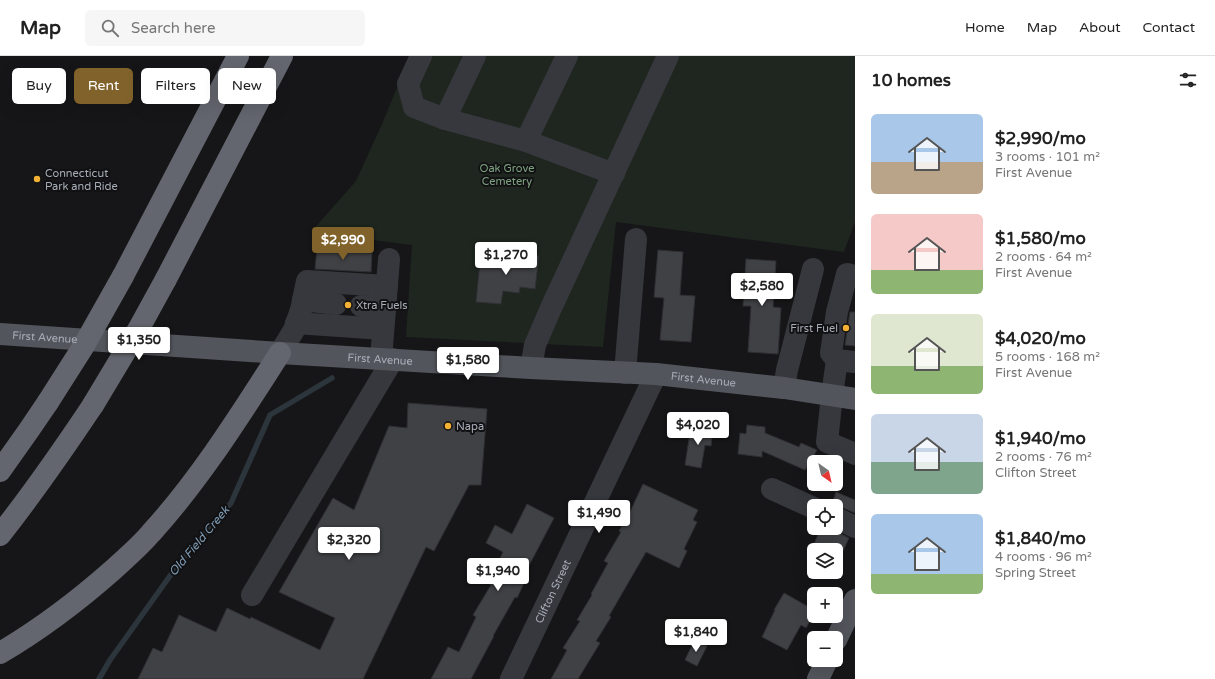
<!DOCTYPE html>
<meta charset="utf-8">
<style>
:root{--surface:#fff;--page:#f6f6f6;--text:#222;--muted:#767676;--line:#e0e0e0;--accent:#80622a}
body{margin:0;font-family:"Varela Round",sans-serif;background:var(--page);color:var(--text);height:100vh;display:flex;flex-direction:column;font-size:15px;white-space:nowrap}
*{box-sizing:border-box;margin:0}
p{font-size:13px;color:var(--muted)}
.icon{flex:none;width:22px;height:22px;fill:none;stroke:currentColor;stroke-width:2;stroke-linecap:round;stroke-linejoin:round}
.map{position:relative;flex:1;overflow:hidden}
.side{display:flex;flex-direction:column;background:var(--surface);width:360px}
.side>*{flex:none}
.banner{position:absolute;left:12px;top:12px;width:380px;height:36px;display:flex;gap:8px}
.needle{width:26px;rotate:146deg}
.fabs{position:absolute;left:807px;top:399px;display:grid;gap:8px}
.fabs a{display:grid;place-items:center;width:36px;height:36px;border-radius:6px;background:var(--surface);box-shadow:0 4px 16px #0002;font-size:20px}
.price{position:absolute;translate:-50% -34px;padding:0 9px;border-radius:4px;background:#fff;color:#222;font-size:13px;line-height:26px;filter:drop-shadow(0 1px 2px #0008)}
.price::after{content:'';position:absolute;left:50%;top:24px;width:12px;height:9px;margin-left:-6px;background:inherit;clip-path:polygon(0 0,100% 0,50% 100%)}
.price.active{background:var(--accent);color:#fff}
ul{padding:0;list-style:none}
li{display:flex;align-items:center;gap:12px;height:100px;padding:0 16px}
li span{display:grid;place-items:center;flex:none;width:112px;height:80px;border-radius:6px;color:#555}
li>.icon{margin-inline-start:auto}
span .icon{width:48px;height:48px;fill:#fffc;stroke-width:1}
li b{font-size:17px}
h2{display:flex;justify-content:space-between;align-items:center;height:48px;padding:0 16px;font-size:17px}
.tag{padding:0 14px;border-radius:6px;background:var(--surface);box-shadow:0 4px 16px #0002;font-size:14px;line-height:36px}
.tag.active{background:var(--accent);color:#fff}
header{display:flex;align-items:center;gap:24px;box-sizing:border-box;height:56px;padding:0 20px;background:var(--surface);border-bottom:1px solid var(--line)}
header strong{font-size:19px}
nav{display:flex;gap:22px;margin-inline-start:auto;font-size:14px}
.search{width:280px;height:36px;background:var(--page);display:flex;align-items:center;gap:10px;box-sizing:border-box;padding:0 14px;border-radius:6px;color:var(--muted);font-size:15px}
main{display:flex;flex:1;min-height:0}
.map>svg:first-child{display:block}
.green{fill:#1e261f}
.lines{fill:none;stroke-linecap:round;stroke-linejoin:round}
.stream{stroke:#2c353c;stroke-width:5.5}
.building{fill:#404145;stroke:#303034}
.minor{stroke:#37383d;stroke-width:22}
.major{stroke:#53555c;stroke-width:22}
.highway{stroke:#63666e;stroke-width:22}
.highway-bridge{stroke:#63666e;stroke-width:22}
.poi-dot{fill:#f2b134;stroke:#111113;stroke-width:1.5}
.labels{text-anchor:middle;stroke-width:4;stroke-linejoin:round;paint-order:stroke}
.park-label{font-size:11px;fill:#7fa381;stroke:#111113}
.poi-label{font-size:11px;fill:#a8adb8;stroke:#111113;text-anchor:start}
.street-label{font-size:11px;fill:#a8adb8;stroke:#111113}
.water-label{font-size:12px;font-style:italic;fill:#7f9bb3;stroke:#111113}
</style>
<header>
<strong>Map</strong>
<div class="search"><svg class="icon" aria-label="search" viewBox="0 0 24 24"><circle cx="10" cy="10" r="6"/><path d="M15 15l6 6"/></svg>Search here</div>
<nav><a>Home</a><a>Map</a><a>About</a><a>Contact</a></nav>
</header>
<main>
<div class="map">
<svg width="855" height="623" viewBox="0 0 855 623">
<rect width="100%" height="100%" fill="#161618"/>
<path class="green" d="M 410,0 L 855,0 L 855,166 L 844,196 L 616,166 L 603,291 L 406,281 L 412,189 L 311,176 L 356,125 L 382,68 Z"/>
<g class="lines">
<path class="stream" d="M 99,623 L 110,604 L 177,510 L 231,447 L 270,359 L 332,322"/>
</g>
<path class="building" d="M 317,193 L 372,197 L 371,216 L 315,213 Z
M 658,194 L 683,196 L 680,239 L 695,240 L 691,286 L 660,284 L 664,242 L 654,241 Z
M 497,195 L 539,200 L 535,233 L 520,231 L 519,237 L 503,235 L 501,248 L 476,246 L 480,205 L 496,207 Z
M 746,203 L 776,205 L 773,251 L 781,252 L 778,298 L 748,296 L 751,250 L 743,250 Z
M 850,256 L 855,256 L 855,290 L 845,289 Z
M 408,347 L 487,353 L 481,429 L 469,429 L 434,495 L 426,491 L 363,623 L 138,623 L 153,592 L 162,596 L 179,559 L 216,576 L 227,552 L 250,563 L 251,561 L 320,594 L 335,562 L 279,536 L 333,442 L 354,454 L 389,370 L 407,372 Z
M 747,369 L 765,371 L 765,377 L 799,391 L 801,387 L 817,394 L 805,414 L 762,395 L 762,401 L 738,398 L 740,377 L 746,378 Z
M 691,370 L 713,373 L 711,390 L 705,389 L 701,412 L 685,409 Z
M 643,428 L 698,454 L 693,464 L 697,466 L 684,493 L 687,495 L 679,512 L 646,496 L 609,560 L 611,561 L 596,585 L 600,587 L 578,623 L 551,623 L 567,594 L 563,592 L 580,565 L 577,564 L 592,539 L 591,538 L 608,507 L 604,505 L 621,476 L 619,475 L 628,458 L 629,458 Z
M 836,436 L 855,444 L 855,457 L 841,451 L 831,450 Z
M 527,448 L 554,462 L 523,521 L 526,523 L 517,542 L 515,541 L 493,580 L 494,580 L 471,623 L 431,623 L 448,591 L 459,596 L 476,561 L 473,559 L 491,529 L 488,527 L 503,496 L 486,487 L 495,469 L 512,478 Z
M 821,472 L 829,472 L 849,482 L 842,497 L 836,494 L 827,494 L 814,488 Z
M 784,537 L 814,554 L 814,558 L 806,572 L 801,569 L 787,594 L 762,581 L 775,554 L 774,554 Z
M 694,585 L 707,590 L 697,610 L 685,604 Z"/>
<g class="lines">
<g class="minor">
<path d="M 421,0 L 408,28 L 414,51 L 445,63"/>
<path d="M 475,0 L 445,63 L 526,85"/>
<path d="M 567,0 L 526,85 L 614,118"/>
<path d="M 303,244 L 336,248"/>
<path d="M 361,250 L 385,252"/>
<path d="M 296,267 L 383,273"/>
<path d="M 280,297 L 294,274 L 301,254 L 307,225 L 387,230"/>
<path d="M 381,303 L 389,203"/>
<path d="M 837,304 L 831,297 L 837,256 L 847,218 L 855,220"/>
<path d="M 855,306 L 837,304 L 832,339 L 827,386 L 855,398"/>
<path d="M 531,312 L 535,289 L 551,252 L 668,0"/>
<path d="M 625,317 L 636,183"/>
<path d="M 784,332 L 787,314 L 813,213"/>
<path d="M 772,433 L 814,452"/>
<path d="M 836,462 L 855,471"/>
<path d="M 252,539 L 393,303"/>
<path id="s1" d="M 511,623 L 656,318"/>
</g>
<g class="major">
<path id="s2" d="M 0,278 L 280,297 L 531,312 L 656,318 L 784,332 L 855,343"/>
<path d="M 836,584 L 855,544"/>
<path d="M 818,623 L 827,604"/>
</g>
<path class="highway" d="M 123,220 L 238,0
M 166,223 L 282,0
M 0,415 L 29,374 L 48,346
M 0,479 C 33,437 63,394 93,349
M 0,597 C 41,573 79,544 114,513 C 127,501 140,490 151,477 C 201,422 240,359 280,297"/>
<path class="highway-bridge" d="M 48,346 L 83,291 L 123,220
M 93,349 L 138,274 L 166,223"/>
</g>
<g class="poi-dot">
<circle cx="37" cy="123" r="4"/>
<circle cx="348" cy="249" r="4"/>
<circle cx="846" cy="272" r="4"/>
<circle cx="448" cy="370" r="4"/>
</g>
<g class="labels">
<g class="park-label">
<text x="507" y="116">Oak Grove<tspan x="507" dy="13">Cemetery</tspan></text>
</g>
<g class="poi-label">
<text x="45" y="121">Connecticut<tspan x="45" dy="13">Park and Ride</tspan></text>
<text x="356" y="253">Xtra Fuels</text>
<text x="838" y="276" text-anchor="end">First Fuel</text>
<text x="456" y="374">Napa</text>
</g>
<g class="street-label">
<text dy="4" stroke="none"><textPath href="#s2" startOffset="45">First Avenue</textPath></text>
<text dy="4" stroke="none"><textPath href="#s2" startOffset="381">First Avenue</textPath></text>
<text dy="4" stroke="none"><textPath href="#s2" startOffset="705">First Avenue</textPath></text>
<text dy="4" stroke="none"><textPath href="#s1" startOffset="97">Clifton Street</textPath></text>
</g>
<g class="water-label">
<text transform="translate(199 485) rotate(-50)" y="4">Old Field Creek</text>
</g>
</g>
</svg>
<div class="fabs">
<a><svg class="needle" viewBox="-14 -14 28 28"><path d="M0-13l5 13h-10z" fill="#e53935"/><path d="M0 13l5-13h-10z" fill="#767676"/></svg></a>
<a><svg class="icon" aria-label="locate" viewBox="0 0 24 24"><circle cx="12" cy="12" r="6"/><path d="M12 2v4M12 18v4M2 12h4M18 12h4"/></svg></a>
<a><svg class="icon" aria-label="layers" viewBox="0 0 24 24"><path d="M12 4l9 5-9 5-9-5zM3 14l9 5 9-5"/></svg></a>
<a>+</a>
<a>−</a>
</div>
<b class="price active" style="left:343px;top:205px">$2,990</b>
<b class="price" style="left:506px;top:220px">$1,270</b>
<b class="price" style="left:762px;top:251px">$2,580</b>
<b class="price" style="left:139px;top:305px">$1,350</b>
<b class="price" style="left:468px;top:325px">$1,580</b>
<b class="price" style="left:698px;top:390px">$4,020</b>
<b class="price" style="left:599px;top:478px">$1,490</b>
<b class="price" style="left:349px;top:505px">$2,320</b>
<b class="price" style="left:498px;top:536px">$1,940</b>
<b class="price" style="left:696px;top:597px">$1,840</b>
<div class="banner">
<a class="tag">Buy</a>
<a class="tag active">Rent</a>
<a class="tag">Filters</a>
<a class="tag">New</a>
</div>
</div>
<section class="side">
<h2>10 homes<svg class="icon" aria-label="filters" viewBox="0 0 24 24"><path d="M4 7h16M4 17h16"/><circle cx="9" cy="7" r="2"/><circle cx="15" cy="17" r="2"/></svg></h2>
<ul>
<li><span style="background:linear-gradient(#a9c7e8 60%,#b9a48a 0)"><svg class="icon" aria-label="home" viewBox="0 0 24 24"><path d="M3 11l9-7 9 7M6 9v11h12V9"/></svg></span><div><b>$2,990/mo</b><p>3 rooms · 101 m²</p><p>First Avenue</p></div></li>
<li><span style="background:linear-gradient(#f6c9c9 70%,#8fb573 0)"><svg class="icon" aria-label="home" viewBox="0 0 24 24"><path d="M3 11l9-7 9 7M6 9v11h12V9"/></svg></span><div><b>$1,580/mo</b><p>2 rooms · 64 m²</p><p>First Avenue</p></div></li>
<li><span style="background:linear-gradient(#dfe7d0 65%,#8fb573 0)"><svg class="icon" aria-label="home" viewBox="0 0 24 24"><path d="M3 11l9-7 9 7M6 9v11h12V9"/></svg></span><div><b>$4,020/mo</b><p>5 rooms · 168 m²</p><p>First Avenue</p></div></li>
<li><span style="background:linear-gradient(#c9d6e8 60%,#7fa58c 0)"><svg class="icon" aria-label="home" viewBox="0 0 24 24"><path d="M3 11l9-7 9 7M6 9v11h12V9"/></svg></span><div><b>$1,940/mo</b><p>2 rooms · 76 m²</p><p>Clifton Street</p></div></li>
<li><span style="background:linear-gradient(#a9c7e8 75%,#8fb573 0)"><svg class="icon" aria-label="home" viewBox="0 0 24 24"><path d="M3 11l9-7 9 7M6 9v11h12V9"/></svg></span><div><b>$1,840/mo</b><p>4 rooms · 96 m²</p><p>Spring Street</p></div></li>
</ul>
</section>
</main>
